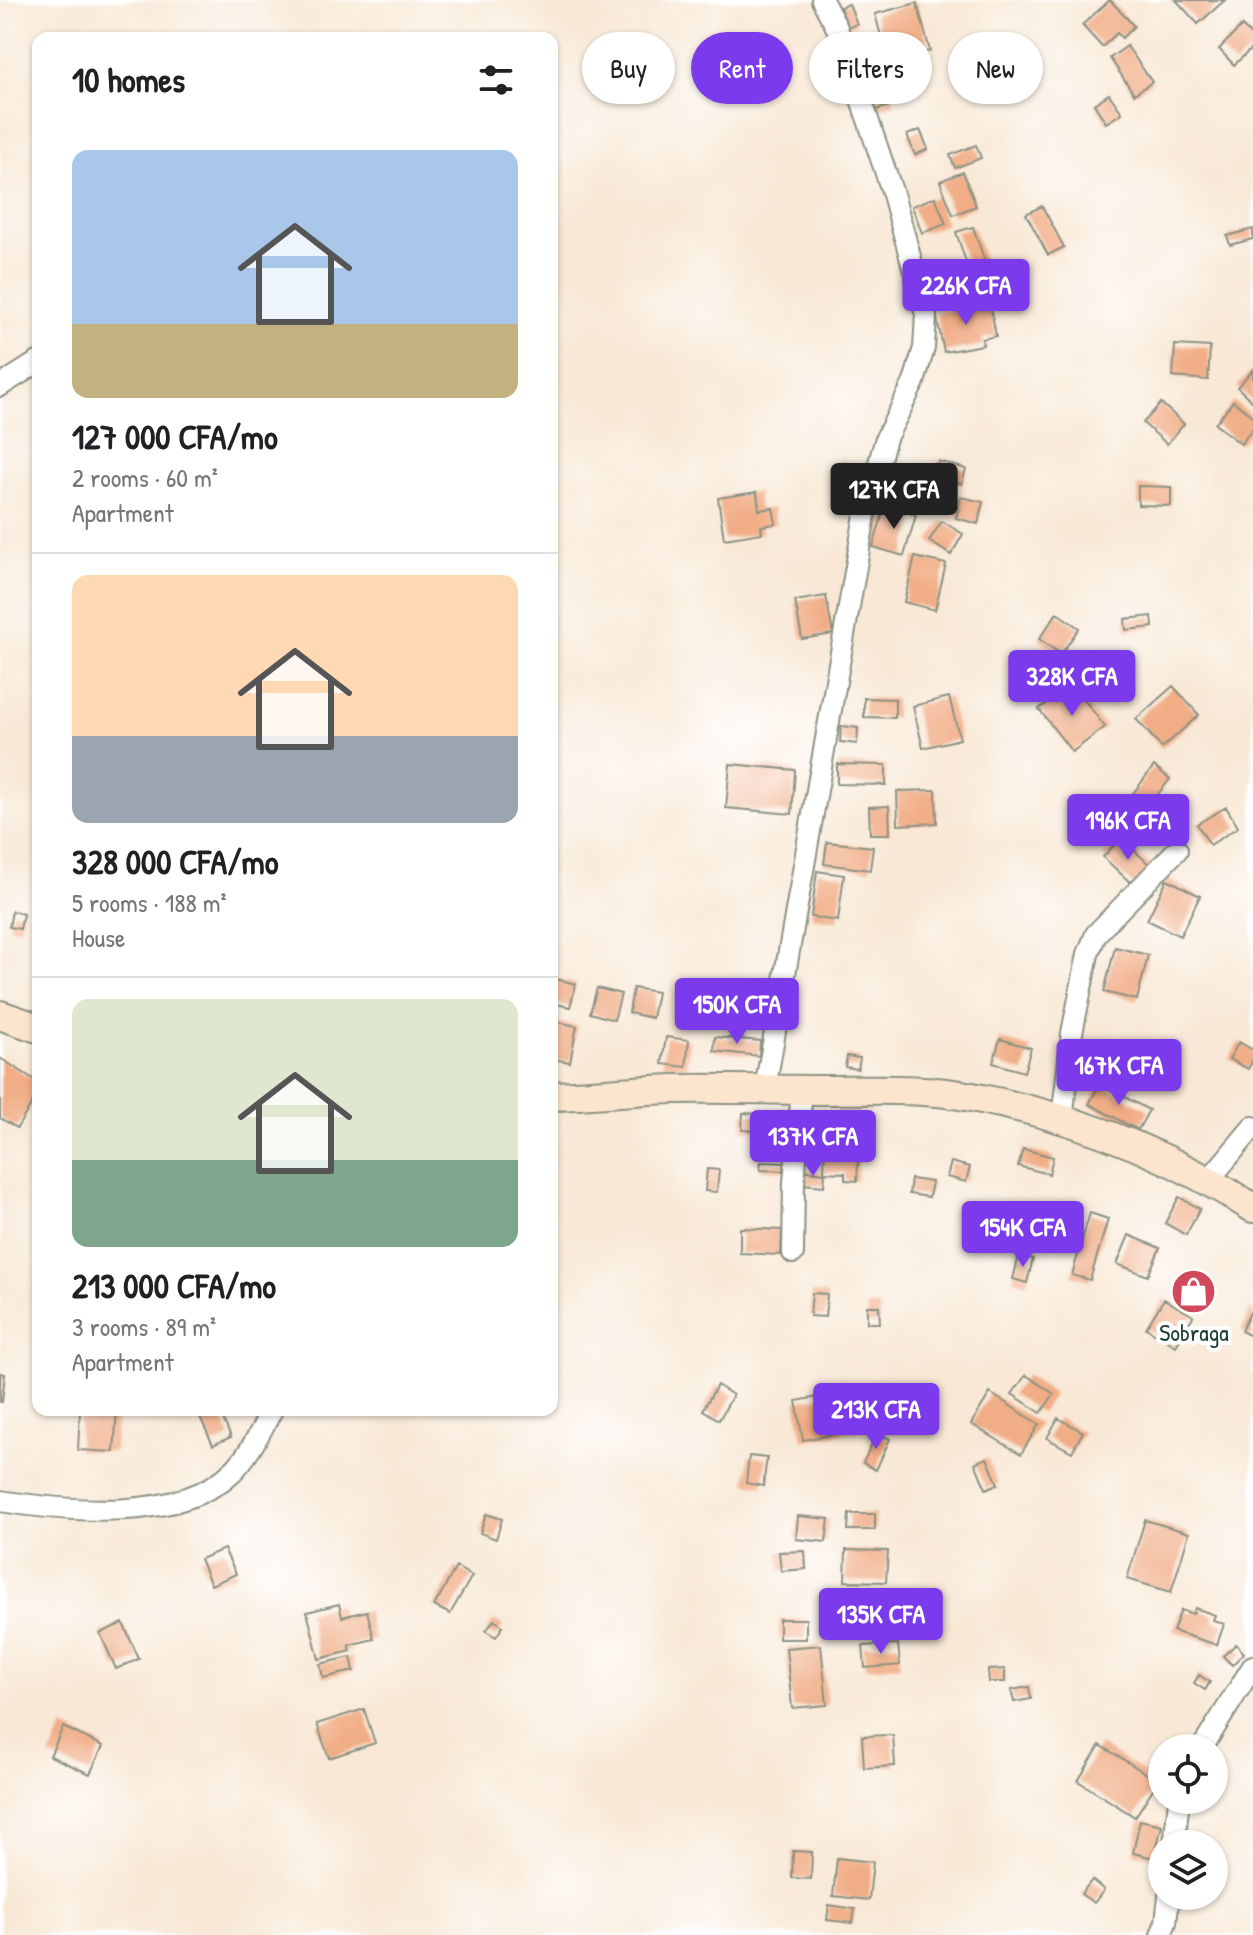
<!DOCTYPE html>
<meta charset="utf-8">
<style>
:root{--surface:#fff;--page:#f2f2f2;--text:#202124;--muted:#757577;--line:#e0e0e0;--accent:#7c3aed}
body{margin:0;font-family:"Patrick Hand",sans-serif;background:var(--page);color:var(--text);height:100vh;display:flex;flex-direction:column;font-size:30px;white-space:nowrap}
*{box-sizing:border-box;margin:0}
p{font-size:26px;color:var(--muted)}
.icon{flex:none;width:44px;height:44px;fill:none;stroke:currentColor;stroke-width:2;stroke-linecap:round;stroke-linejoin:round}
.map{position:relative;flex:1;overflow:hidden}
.drawer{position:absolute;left:32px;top:32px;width:526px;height:1384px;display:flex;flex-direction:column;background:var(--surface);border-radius:16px;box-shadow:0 2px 6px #0004}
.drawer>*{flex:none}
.top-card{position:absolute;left:582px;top:32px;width:550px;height:72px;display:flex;gap:16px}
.tools{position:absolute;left:1148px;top:1734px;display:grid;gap:16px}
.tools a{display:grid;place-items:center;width:80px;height:80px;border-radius:50%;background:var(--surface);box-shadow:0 2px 6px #0004;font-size:40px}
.price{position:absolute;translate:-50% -68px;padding:0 18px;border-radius:8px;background:var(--accent);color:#fff;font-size:26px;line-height:52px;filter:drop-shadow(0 2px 4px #0008)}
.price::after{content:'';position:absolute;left:50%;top:48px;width:24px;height:18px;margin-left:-12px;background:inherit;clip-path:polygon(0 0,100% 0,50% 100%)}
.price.current{background:#222;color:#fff}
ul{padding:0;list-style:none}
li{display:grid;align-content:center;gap:16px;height:424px;padding:0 40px}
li+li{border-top:2px solid var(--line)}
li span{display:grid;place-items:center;height:248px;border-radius:16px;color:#555}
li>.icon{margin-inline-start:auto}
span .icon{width:144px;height:144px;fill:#fffc;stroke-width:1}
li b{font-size:34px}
h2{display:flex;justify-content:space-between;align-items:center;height:96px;padding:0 40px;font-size:34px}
.chip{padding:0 28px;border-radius:36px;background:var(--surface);box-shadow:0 2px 6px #0004;font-size:28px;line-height:72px}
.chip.current{background:var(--accent);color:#fff}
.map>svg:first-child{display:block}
.building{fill:#f1ad86}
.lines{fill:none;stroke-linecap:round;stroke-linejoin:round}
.street-casing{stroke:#8c9284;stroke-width:24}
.secondary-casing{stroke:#8c9284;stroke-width:32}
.street{stroke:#fff;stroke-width:20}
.secondary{stroke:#fce5cf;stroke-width:28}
.labels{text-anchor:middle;stroke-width:8;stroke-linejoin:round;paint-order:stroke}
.poi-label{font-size:24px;fill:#1f3d34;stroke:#fff}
</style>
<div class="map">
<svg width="1253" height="1935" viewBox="0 0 1253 1935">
<rect width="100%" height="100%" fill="#fff"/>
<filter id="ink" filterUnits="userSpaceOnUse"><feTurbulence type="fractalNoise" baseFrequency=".0125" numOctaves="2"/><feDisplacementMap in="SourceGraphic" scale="16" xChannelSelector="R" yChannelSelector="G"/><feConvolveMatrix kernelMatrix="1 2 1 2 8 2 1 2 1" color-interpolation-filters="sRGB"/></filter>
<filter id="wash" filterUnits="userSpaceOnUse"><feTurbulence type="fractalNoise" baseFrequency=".006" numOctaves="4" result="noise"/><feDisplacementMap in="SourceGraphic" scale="32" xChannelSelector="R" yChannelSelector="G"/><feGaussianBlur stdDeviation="1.8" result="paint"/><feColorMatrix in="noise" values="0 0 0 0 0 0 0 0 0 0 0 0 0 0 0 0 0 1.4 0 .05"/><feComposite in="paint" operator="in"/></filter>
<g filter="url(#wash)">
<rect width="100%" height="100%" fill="#f8e8d5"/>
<g id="blocks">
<path class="building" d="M 1110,0 L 1134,26 L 1122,38 L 1117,33 L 1102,47 L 1082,25 Z
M 1176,0 L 1225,0 L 1198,24 Z
M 917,3 L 930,51 L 888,62 L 875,14 Z
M 849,4 L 857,24 L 848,27 L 840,7 Z
M 1242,26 L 1253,37 L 1253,47 L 1234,65 L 1219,49 Z
M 1127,46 L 1152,82 L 1134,94 L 1110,58 Z
M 887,80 L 895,104 L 876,110 L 868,86 Z
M 1109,94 L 1122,113 L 1106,123 L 1094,104 Z
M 920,130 L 928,149 L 915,155 L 907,135 Z
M 976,145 L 981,158 L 955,168 L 950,155 Z
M 963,172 L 976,206 L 953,215 L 940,181 Z
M 935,197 L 946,224 L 922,233 L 912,206 Z
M 1042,206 L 1064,247 L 1048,255 L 1026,214 Z
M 973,227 L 985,262 L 968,268 L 956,232 Z
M 1253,229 L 1253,239 L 1230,245 L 1227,236 Z
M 990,303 L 996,336 L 982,339 L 983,345 L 944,352 L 936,313 Z
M 1175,345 L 1210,347 L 1208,380 L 1173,377 Z
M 1253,370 L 1253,402 L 1237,387 Z
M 1233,401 L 1253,417 L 1253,428 L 1241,444 L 1215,424 Z
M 1161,403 L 1184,424 L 1167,444 L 1143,423 Z
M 938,461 L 966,469 L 962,484 L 951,481 L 943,511 L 926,506 Z
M 844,463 L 859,465 L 858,490 L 842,489 Z
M 1138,486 L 1171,487 L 1171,506 L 1138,505 Z
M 757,492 L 759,510 L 773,508 L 776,524 L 761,526 L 762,533 L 724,539 L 718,498 Z
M 961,497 L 983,502 L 978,524 L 956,518 Z
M 885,506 L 916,515 L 904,556 L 873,547 Z
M 942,521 L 963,534 L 951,555 L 929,541 Z
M 915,557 L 946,564 L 935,610 L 904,602 Z
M 826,596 L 833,634 L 802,639 L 795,601 Z
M 1057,613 L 1079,628 L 1061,654 L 1039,639 Z
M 1152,616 L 1153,627 L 1126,630 L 1125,619 Z
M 1072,684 L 1105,727 L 1072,752 L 1039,709 Z
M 1173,686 L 1199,715 L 1162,748 L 1136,719 Z
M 949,697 L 960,739 L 923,748 L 913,706 Z
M 864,698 L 895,699 L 895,718 L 864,717 Z
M 841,726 L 858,728 L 857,744 L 840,742 Z
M 730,764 L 795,770 L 792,814 L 726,808 Z
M 837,764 L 886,765 L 886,785 L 837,784 Z
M 1154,766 L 1170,779 L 1144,812 L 1128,800 Z
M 936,790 L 937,823 L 898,825 L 897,791 Z
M 889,806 L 890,834 L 870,834 L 869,807 Z
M 1226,807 L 1238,827 L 1210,845 L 1197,824 Z
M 1121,838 L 1152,867 L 1134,886 L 1103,857 Z
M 827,842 L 873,847 L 870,870 L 824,864 Z
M 817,871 L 844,875 L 838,921 L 811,917 Z
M 1167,879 L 1200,896 L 1180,936 L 1147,920 Z
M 12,911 L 23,914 L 20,929 L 9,927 Z
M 1115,947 L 1148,955 L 1137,1000 L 1104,992 Z
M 552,978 L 576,984 L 570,1007 L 552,1003 Z
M 597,988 L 621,994 L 614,1020 L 590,1013 Z
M 633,988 L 657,992 L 652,1018 L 629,1013 Z
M 552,1021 L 577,1026 L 570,1062 L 552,1059 Z
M 666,1037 L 689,1040 L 686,1067 L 662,1064 Z
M 715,1037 L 760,1041 L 759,1056 L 714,1051 Z
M 1000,1039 L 1031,1048 L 1024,1072 L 993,1063 Z
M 1239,1042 L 1253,1050 L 1253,1060 L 1248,1069 L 1229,1059 Z
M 847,1056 L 860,1058 L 858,1069 L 845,1067 Z
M 0,1058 L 38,1082 L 38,1094 L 17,1128 L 0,1118 Z
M 1100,1084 L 1149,1110 L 1138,1130 L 1089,1104 Z
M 823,1111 L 861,1114 L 857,1181 L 845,1180 L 845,1173 L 824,1172 L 825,1150 L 807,1149 L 809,1126 L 822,1127 Z
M 743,1113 L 772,1115 L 772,1132 L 742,1130 Z
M 1023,1149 L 1053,1157 L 1049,1174 L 1018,1166 Z
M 761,1162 L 786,1163 L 786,1171 L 760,1170 Z
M 951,1162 L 970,1167 L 966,1182 L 947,1177 Z
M 707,1169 L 719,1170 L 717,1192 L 705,1191 Z
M 803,1170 L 825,1173 L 824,1186 L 802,1184 Z
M 911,1179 L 932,1182 L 929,1197 L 909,1194 Z
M 1179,1197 L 1200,1209 L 1186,1235 L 1165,1223 Z
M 1090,1213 L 1108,1219 L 1090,1280 L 1072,1275 Z
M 1028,1215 L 1067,1223 L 1063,1243 L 1024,1235 Z
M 740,1228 L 782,1230 L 781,1255 L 740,1253 Z
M 1129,1235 L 1160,1248 L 1148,1276 L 1117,1264 Z
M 1019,1255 L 1033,1259 L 1027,1283 L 1013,1279 Z
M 812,1293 L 827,1294 L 825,1317 L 810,1316 Z
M 1164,1299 L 1193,1316 L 1176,1346 L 1146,1328 Z
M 867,1306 L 879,1306 L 880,1323 L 867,1323 Z
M 1253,1306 L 1253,1337 L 1241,1331 Z
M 0,1373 L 5,1374 L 2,1402 L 0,1402 Z
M 1026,1375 L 1054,1394 L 1041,1413 L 1012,1394 Z
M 717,1385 L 733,1395 L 719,1420 L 703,1410 Z
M 853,1391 L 860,1430 L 803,1440 L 796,1401 Z
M 990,1393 L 1039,1424 L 1021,1454 L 971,1424 Z
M 80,1410 L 117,1410 L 114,1452 L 78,1450 Z
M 219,1410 L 231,1437 L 213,1445 L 200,1417 Z
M 1058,1418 L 1083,1432 L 1072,1452 L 1047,1438 Z
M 877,1433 L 890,1439 L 876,1470 L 863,1463 Z
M 749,1456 L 767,1458 L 763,1486 L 746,1483 Z
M 987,1458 L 998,1484 L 986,1489 L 975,1463 Z
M 486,1514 L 502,1519 L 496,1539 L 480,1533 Z
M 849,1514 L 875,1514 L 875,1530 L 848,1530 Z
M 798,1516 L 829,1519 L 826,1542 L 796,1539 Z
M 1145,1520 L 1189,1533 L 1171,1592 L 1127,1579 Z
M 224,1549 L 236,1574 L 211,1585 L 200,1559 Z
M 846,1550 L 888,1551 L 886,1582 L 845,1581 Z
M 805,1551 L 806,1569 L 781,1571 L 779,1552 Z
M 456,1567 L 472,1576 L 450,1614 L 434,1606 Z
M 339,1604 L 342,1617 L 367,1611 L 374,1639 L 349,1645 L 351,1651 L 319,1659 L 307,1612 Z
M 1195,1608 L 1215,1615 L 1213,1620 L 1224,1624 L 1217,1645 L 1173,1631 L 1181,1610 L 1193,1614 Z
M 779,1619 L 806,1619 L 806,1639 L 779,1639 Z
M 494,1620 L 503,1626 L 496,1637 L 486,1631 Z
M 123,1623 L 139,1659 L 116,1669 L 100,1633 Z
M 898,1644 L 900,1665 L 865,1668 L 863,1646 Z
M 1236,1644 L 1244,1653 L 1232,1665 L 1223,1656 Z
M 821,1645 L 827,1705 L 792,1708 L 786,1648 Z
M 351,1657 L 354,1671 L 323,1678 L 320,1664 Z
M 1005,1669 L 1005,1682 L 989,1682 L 988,1670 Z
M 1199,1675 L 1210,1682 L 1205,1690 L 1194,1683 Z
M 1029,1687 L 1031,1699 L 1014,1702 L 1011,1690 Z
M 364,1709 L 375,1743 L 329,1758 L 317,1724 Z
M 63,1727 L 103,1746 L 90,1774 L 50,1756 Z
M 893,1735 L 895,1766 L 864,1768 L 862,1736 Z
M 1100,1745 L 1158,1781 L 1135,1817 L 1078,1781 Z
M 1140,1820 L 1162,1825 L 1154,1858 L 1133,1853 Z
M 793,1851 L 812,1852 L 811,1879 L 792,1878 Z
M 837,1858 L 873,1862 L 869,1900 L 833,1896 Z
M 1092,1880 L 1104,1890 L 1094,1903 L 1081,1894 Z
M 829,1905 L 855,1909 L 853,1923 L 827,1920 Z"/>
</g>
</g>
<g filter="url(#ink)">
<use href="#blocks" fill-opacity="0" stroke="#8c9284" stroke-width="2"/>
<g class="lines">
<defs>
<path id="street" d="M 0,386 L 38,362
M 765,1089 L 866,509 L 886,438 L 914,382 L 924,348 L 926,315 L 893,194 L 837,28 L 822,0
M 1062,1119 L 1072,1033 L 1088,954 L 1096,934 L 1177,850
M 1209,1180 L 1253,1127
M 793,1253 L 794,1182 L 802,1090
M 0,1501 C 67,1511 179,1523 232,1472 C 249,1456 261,1430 272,1410
M 1202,1748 L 1253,1666
M 1174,1844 L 1179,1800
M 1161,1935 L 1166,1922 L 1169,1896"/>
<path id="secondary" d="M 0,1015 L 38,1028
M 552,1096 C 593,1095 633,1090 674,1089 C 723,1088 771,1090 820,1090 C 870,1090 922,1087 972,1097 C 1072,1116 1168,1153 1253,1208"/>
</defs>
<use href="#street" class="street-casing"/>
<use href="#secondary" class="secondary-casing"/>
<use href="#street" class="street"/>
<use href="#secondary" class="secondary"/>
</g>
</g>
<defs>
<symbol id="shop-disc" viewBox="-11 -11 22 22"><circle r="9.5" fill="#d1495b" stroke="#fff"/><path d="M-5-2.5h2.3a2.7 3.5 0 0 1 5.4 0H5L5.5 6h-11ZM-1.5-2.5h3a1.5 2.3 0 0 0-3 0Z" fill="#fff"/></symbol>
</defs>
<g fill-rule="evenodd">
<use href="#shop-disc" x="1168" y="1266" width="51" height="51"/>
</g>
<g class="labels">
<g class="poi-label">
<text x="1194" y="1341">Sobraga</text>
</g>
</g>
</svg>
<div class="tools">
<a><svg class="icon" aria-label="locate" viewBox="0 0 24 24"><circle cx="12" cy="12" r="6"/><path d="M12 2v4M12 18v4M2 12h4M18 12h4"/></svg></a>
<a><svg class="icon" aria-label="layers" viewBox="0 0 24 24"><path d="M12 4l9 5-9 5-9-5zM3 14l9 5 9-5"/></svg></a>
</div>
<b class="price" style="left:966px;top:327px">226K CFA</b>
<b class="price current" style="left:894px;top:531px">127K CFA</b>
<b class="price" style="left:1072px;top:718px">328K CFA</b>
<b class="price" style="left:1128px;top:862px">196K CFA</b>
<b class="price" style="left:737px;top:1046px">150K CFA</b>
<b class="price" style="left:1119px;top:1107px">167K CFA</b>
<b class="price" style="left:813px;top:1178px">137K CFA</b>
<b class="price" style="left:1023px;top:1269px">154K CFA</b>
<b class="price" style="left:876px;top:1451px">213K CFA</b>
<b class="price" style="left:881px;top:1656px">135K CFA</b>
<div class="top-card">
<a class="chip">Buy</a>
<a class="chip current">Rent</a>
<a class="chip">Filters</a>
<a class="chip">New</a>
</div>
<section class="drawer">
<h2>10 homes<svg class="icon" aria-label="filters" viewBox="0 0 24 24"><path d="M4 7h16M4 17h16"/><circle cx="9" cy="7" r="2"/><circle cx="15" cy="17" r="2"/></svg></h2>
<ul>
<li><span style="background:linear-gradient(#a9c7e8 70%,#c2b280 0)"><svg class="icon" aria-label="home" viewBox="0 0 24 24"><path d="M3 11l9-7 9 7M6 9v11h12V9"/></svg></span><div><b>127 000 CFA/mo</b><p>2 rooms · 60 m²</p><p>Apartment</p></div></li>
<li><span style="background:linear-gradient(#ffd9b3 65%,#9aa5b1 0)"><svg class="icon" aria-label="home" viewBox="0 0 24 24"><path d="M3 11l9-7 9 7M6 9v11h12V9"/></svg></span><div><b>328 000 CFA/mo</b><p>5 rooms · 188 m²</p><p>House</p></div></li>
<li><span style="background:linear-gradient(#dfe7d0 65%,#7fa58c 0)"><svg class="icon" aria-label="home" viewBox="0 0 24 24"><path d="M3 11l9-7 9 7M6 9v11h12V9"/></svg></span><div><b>213 000 CFA/mo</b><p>3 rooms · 89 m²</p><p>Apartment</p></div></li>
</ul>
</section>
</div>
